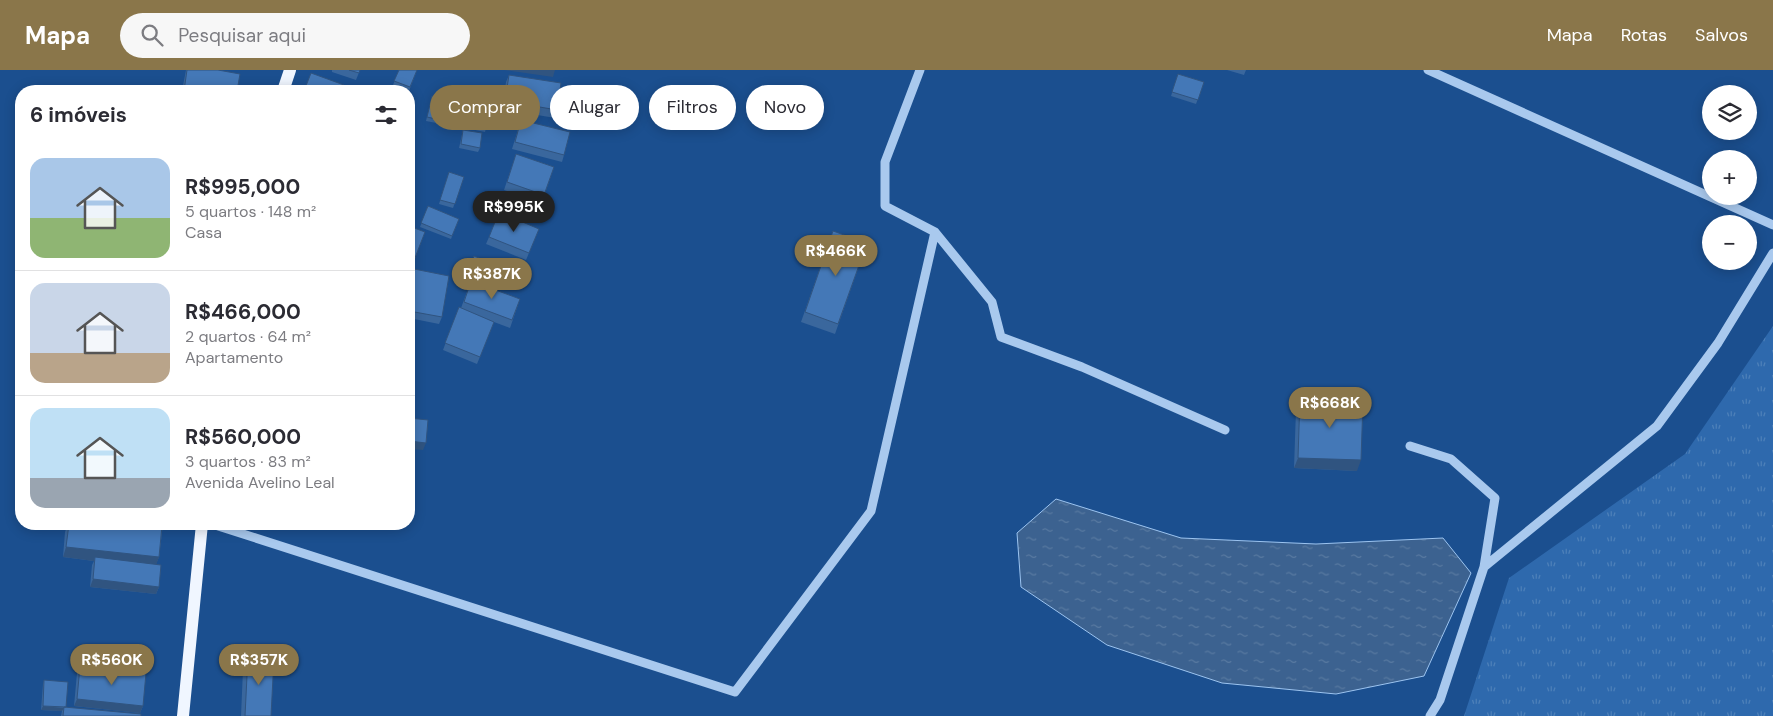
<!DOCTYPE html>
<html lang="pt">
<meta charset="utf-8">
<style>
:root{--surface:#fff;--page:#f7f7f7;--text:#2b2b33;--muted:#7c7c81;--line:#e1e1e2;--accent:#8a764a}
body{margin:0;font-family:"DM Sans",sans-serif;background:var(--page);color:var(--text);height:100vh;display:flex;flex-direction:column;font-size:19px;white-space:nowrap}
*{box-sizing:border-box;margin:0}
p{font-size:16px;color:var(--muted)}
.icon{flex:none;width:28px;height:28px;fill:none;stroke:currentColor;stroke-width:2;stroke-linecap:round;stroke-linejoin:round}
.map{position:relative;flex:1;overflow:hidden}
.details{position:absolute;left:15px;top:15px;width:400px;height:445px;display:flex;flex-direction:column;background:var(--surface);border-radius:20px;box-shadow:0 2px 12px #0003}
.details>*{flex:none}
.top-card{position:absolute;left:430px;top:15px;width:475px;height:45px;display:flex;gap:10px}
.buttons{position:absolute;left:1702px;top:15px;display:grid;gap:10px}
.buttons a{display:grid;place-items:center;width:55px;height:55px;border-radius:50%;background:var(--surface);box-shadow:0 2px 12px #0003;font-size:25px}
.price{position:absolute;translate:-50% -42px;padding:0 11px;border-radius:18px;background:var(--accent);color:#fff;font-size:16px;line-height:32px;filter:drop-shadow(0 1px 2px #0008)}
.price::after{content:'';position:absolute;left:50%;top:30px;width:15px;height:11px;margin-left:-8px;background:inherit;clip-path:polygon(0 0,100% 0,50% 100%)}
.price.active{background:#222;color:#fff}
ul{padding:0;list-style:none}
li{display:flex;align-items:center;gap:15px;height:125px;padding:0 15px}
li+li{border-top:1px solid var(--line)}
li span{display:grid;place-items:center;flex:none;width:140px;height:100px;border-radius:15px;color:#555}
li>.icon{margin-inline-start:auto}
span .icon{width:60px;height:60px;fill:#fffc;stroke-width:1}
li b{font-size:21px}
h2{display:flex;justify-content:space-between;align-items:center;height:60px;padding:0 15px;font-size:21px}
.tag{padding:0 18px;border-radius:22px;background:var(--surface);box-shadow:0 2px 12px #0003;font-size:18px;line-height:45px}
.tag.active{background:var(--accent);color:#fff}
header{display:flex;align-items:center;gap:30px;box-sizing:border-box;height:70px;padding:0 25px;background:var(--accent);color:#fff}
header strong{font-size:24px}
nav{display:flex;gap:28px;margin-inline-start:auto;font-size:18px}
.search{width:350px;height:45px;background:var(--page);display:flex;align-items:center;gap:12px;box-sizing:border-box;padding:0 18px;border-radius:28px;color:var(--muted);font-size:19px}
.map>svg:first-child{display:block}
.grass{fill:url(#grass-tufts)}
.water{fill:url(#water-ripples);stroke:#9cc4f0}
.lines{fill:none;stroke-linecap:round;stroke-linejoin:round}
.minor{stroke:#a9c9ee;stroke-width:9}
.major{stroke:#f0f6ff;stroke-width:12}
.wall{fill:#3a679d}
.shaded-wall{fill:#305480}
.building{fill:#4478b7;stroke:#305480}
</style>
<header>
<strong>Mapa</strong>
<div class="search"><svg class="icon" aria-label="search" viewBox="0 0 24 24"><circle cx="10" cy="10" r="6"/><path d="M15 15l6 6"/></svg>Pesquisar aqui</div>
<nav><a>Mapa</a><a>Rotas</a><a>Salvos</a></nav>
</header>
<div class="map">
<svg width="1773" height="646" viewBox="0 0 1773 646">
<defs>
<pattern id="grass-tufts" width="24" height="20" patternUnits="userSpaceOnUse" patternTransform="scale(1.25)"><rect width="24" height="20" fill="#2e69ad"/><path d="M3 7l-1-3M5 7V3M7 7l1-3M15 17l-1-3M17 17v-4M19 17l1-3" fill="none" stroke="#4d80b9"/></pattern>
<pattern id="water-ripples" width="26" height="14" patternUnits="userSpaceOnUse" patternTransform="scale(1.25)"><rect width="26" height="14" fill="#3c6290"/><path d="M2 4q2-2 4 0t4 0M15 11q2-2 4 0t4 0" fill="none" stroke="#597aa1"/></pattern>
</defs>
<rect width="100%" height="100%" fill="#1b4f8f"/>
<path class="grass" d="M 1773,256 L 1773,646 L 1464,646 L 1509,508 L 1685,384 Z"/>
<path class="water" d="M 1056,429 L 1181,468 L 1316,474 L 1443,468 L 1471,503 L 1424,606 L 1336,624 L 1222,613 L 1107,575 L 1021,517 L 1017,463 Z"/>
<g class="lines">
<path class="minor" d="M 920,0 L 885,92 L 885,136 L 935,162 L 992,232 L 1001,267 L 1082,297 L 1225,360
M 1428,0 L 1773,155
M 1410,376 L 1451,389 L 1495,428 L 1484,497 L 1440,630 L 1430,646
M 212,454 L 735,622 L 871,441 L 935,162
M 1484,497 L 1657,356 L 1718,273 L 1773,183"/>
<path class="major" d="M 283,21 L 290,0
M 183,646 L 202,454"/>
</g>
<path class="wall" d="M 186,0 L 218,0 L 237,21 L 182,21 Z
M 332,0 L 360,0 L 356,10 L 332,2 Z
M 399,0 L 417,0 L 409,21 L 393,15 Z
M 1227,0 L 1246,0 L 1244,5 Z
M 1178,4 L 1204,12 L 1196,34 L 1171,26 Z
M 509,5 L 557,40 L 555,48 L 502,39 L 506,12 Z
M 432,26 L 453,53 L 452,56 L 426,51 Z
M 462,31 L 486,58 L 485,62 L 456,56 Z
M 521,50 L 564,85 L 562,92 L 512,79 Z
M 463,60 L 480,78 L 478,82 L 459,78 Z
M 516,84 L 554,97 L 542,132 L 504,120 Z
M 449,102 L 464,107 L 453,138 L 439,134 Z
M 428,136 L 459,149 L 451,169 L 420,157 Z
M 409,156 L 425,162 L 411,199 L 442,247 L 439,254 L 409,248 Z
M 539,159 L 526,190 L 486,174 L 489,167 Z
M 833,161 L 867,173 L 835,264 L 801,252 Z
M 474,186 L 497,195 L 490,216 L 466,208 Z
M 471,211 L 520,229 L 510,258 L 494,252 L 477,294 L 443,280 L 459,237 L 461,238 Z
M 1300,328 L 1357,401 L 1294,398 L 1296,339 Z
M 68,454 L 93,455 L 93,454 L 163,454 L 159,487 L 156,494 L 159,517 L 156,524 L 90,517 L 92,495 L 94,491 L 63,487 L 65,462 Z
M 248,586 L 271,646 L 241,646 L 243,599 Z
M 80,596 L 143,636 L 140,643 L 74,636 L 77,603 Z
M 44,610 L 66,637 L 141,646 L 61,646 L 62,641 L 41,640 L 43,614 Z"/>
<path class="shaded-wall" d="M 504,0 L 555,0 L 553,7 Z
M 409,371 L 426,373 L 423,380 L 409,379 Z
M 1298,388 L 1361,390 L 1357,401 L 1294,398 Z
M 66,477 L 159,487 L 155,498 L 95,487 L 94,491 L 63,487 Z
M 93,509 L 159,517 L 156,524 L 90,517 Z
M 77,629 L 143,636 L 140,643 L 74,636 Z
M 43,636 L 64,638 L 62,641 L 41,640 Z"/>
<path class="building" d="M 187,0 L 218,0 L 240,4 L 237,21 L 184,21 Z
M 349,0 L 360,0 L 359,3 Z
M 399,0 L 417,0 L 410,17 L 394,11 Z
M 311,3 L 344,15 L 341,21 L 304,21 Z
M 1178,4 L 1204,12 L 1198,30 L 1172,22 Z
M 509,5 L 561,13 L 557,40 L 505,31 Z
M 432,26 L 458,31 L 453,53 L 427,47 Z
M 462,31 L 491,37 L 486,58 L 458,52 Z
M 521,50 L 570,62 L 564,85 L 515,72 Z
M 463,60 L 482,63 L 480,78 L 461,74 Z
M 516,84 L 554,97 L 544,125 L 507,112 Z
M 449,102 L 464,107 L 455,134 L 440,130 Z
M 428,136 L 459,149 L 452,166 L 421,153 Z
M 499,142 L 539,159 L 529,183 L 489,167 Z
M 409,156 L 425,162 L 413,193 L 409,191 Z
M 833,161 L 867,173 L 838,254 L 805,242 Z
M 474,186 L 497,195 L 491,212 L 467,204 Z
M 409,198 L 449,206 L 442,247 L 409,241 Z
M 471,211 L 520,229 L 512,250 L 464,232 Z
M 459,237 L 494,252 L 480,287 L 445,273 Z
M 1300,328 L 1363,331 L 1361,390 L 1298,388 Z
M 409,348 L 428,350 L 426,373 L 409,371 Z
M 69,454 L 86,454 L 94,455 L 94,454 L 140,454 L 162,456 L 159,487 L 66,477 Z
M 140,454 L 163,454 L 162,458 L 162,456 Z
M 95,487 L 161,495 L 159,517 L 93,509 Z
M 248,586 L 274,588 L 271,646 L 245,646 Z
M 80,596 L 146,603 L 143,636 L 77,629 Z
M 44,610 L 68,612 L 66,637 L 43,636 Z
M 64,637 L 141,644 L 141,646 L 63,646 Z"/>
</svg>
<div class="buttons">
<a><svg class="icon" aria-label="layers" viewBox="0 0 24 24"><path d="M12 4l9 5-9 5-9-5zM3 14l9 5 9-5"/></svg></a>
<a>+</a>
<a>−</a>
</div>
<b class="price active" style="left:514px;top:163px">R$995K</b>
<b class="price" style="left:836px;top:207px">R$466K</b>
<b class="price" style="left:492px;top:230px">R$387K</b>
<b class="price" style="left:1330px;top:359px">R$668K</b>
<b class="price" style="left:112px;top:616px">R$560K</b>
<b class="price" style="left:259px;top:616px">R$357K</b>
<div class="top-card">
<a class="tag active">Comprar</a>
<a class="tag">Alugar</a>
<a class="tag">Filtros</a>
<a class="tag">Novo</a>
</div>
<section class="details">
<h2>6 imóveis<svg class="icon" aria-label="filters" viewBox="0 0 24 24"><path d="M4 7h16M4 17h16"/><circle cx="9" cy="7" r="2"/><circle cx="15" cy="17" r="2"/></svg></h2>
<ul>
<li><span style="background:linear-gradient(#a9c7e8 60%,#8fb573 0)"><svg class="icon" aria-label="home" viewBox="0 0 24 24"><path d="M3 11l9-7 9 7M6 9v11h12V9"/></svg></span><div><b>R$995,000</b><p>5 quartos · 148 m²</p><p>Casa</p></div></li>
<li><span style="background:linear-gradient(#c9d6e8 70%,#b9a48a 0)"><svg class="icon" aria-label="home" viewBox="0 0 24 24"><path d="M3 11l9-7 9 7M6 9v11h12V9"/></svg></span><div><b>R$466,000</b><p>2 quartos · 64 m²</p><p>Apartamento</p></div></li>
<li><span style="background:linear-gradient(#bfe0f5 70%,#9aa5b1 0)"><svg class="icon" aria-label="home" viewBox="0 0 24 24"><path d="M3 11l9-7 9 7M6 9v11h12V9"/></svg></span><div><b>R$560,000</b><p>3 quartos · 83 m²</p><p>Avenida Avelino Leal</p></div></li>
</ul>
</section>
</div>
